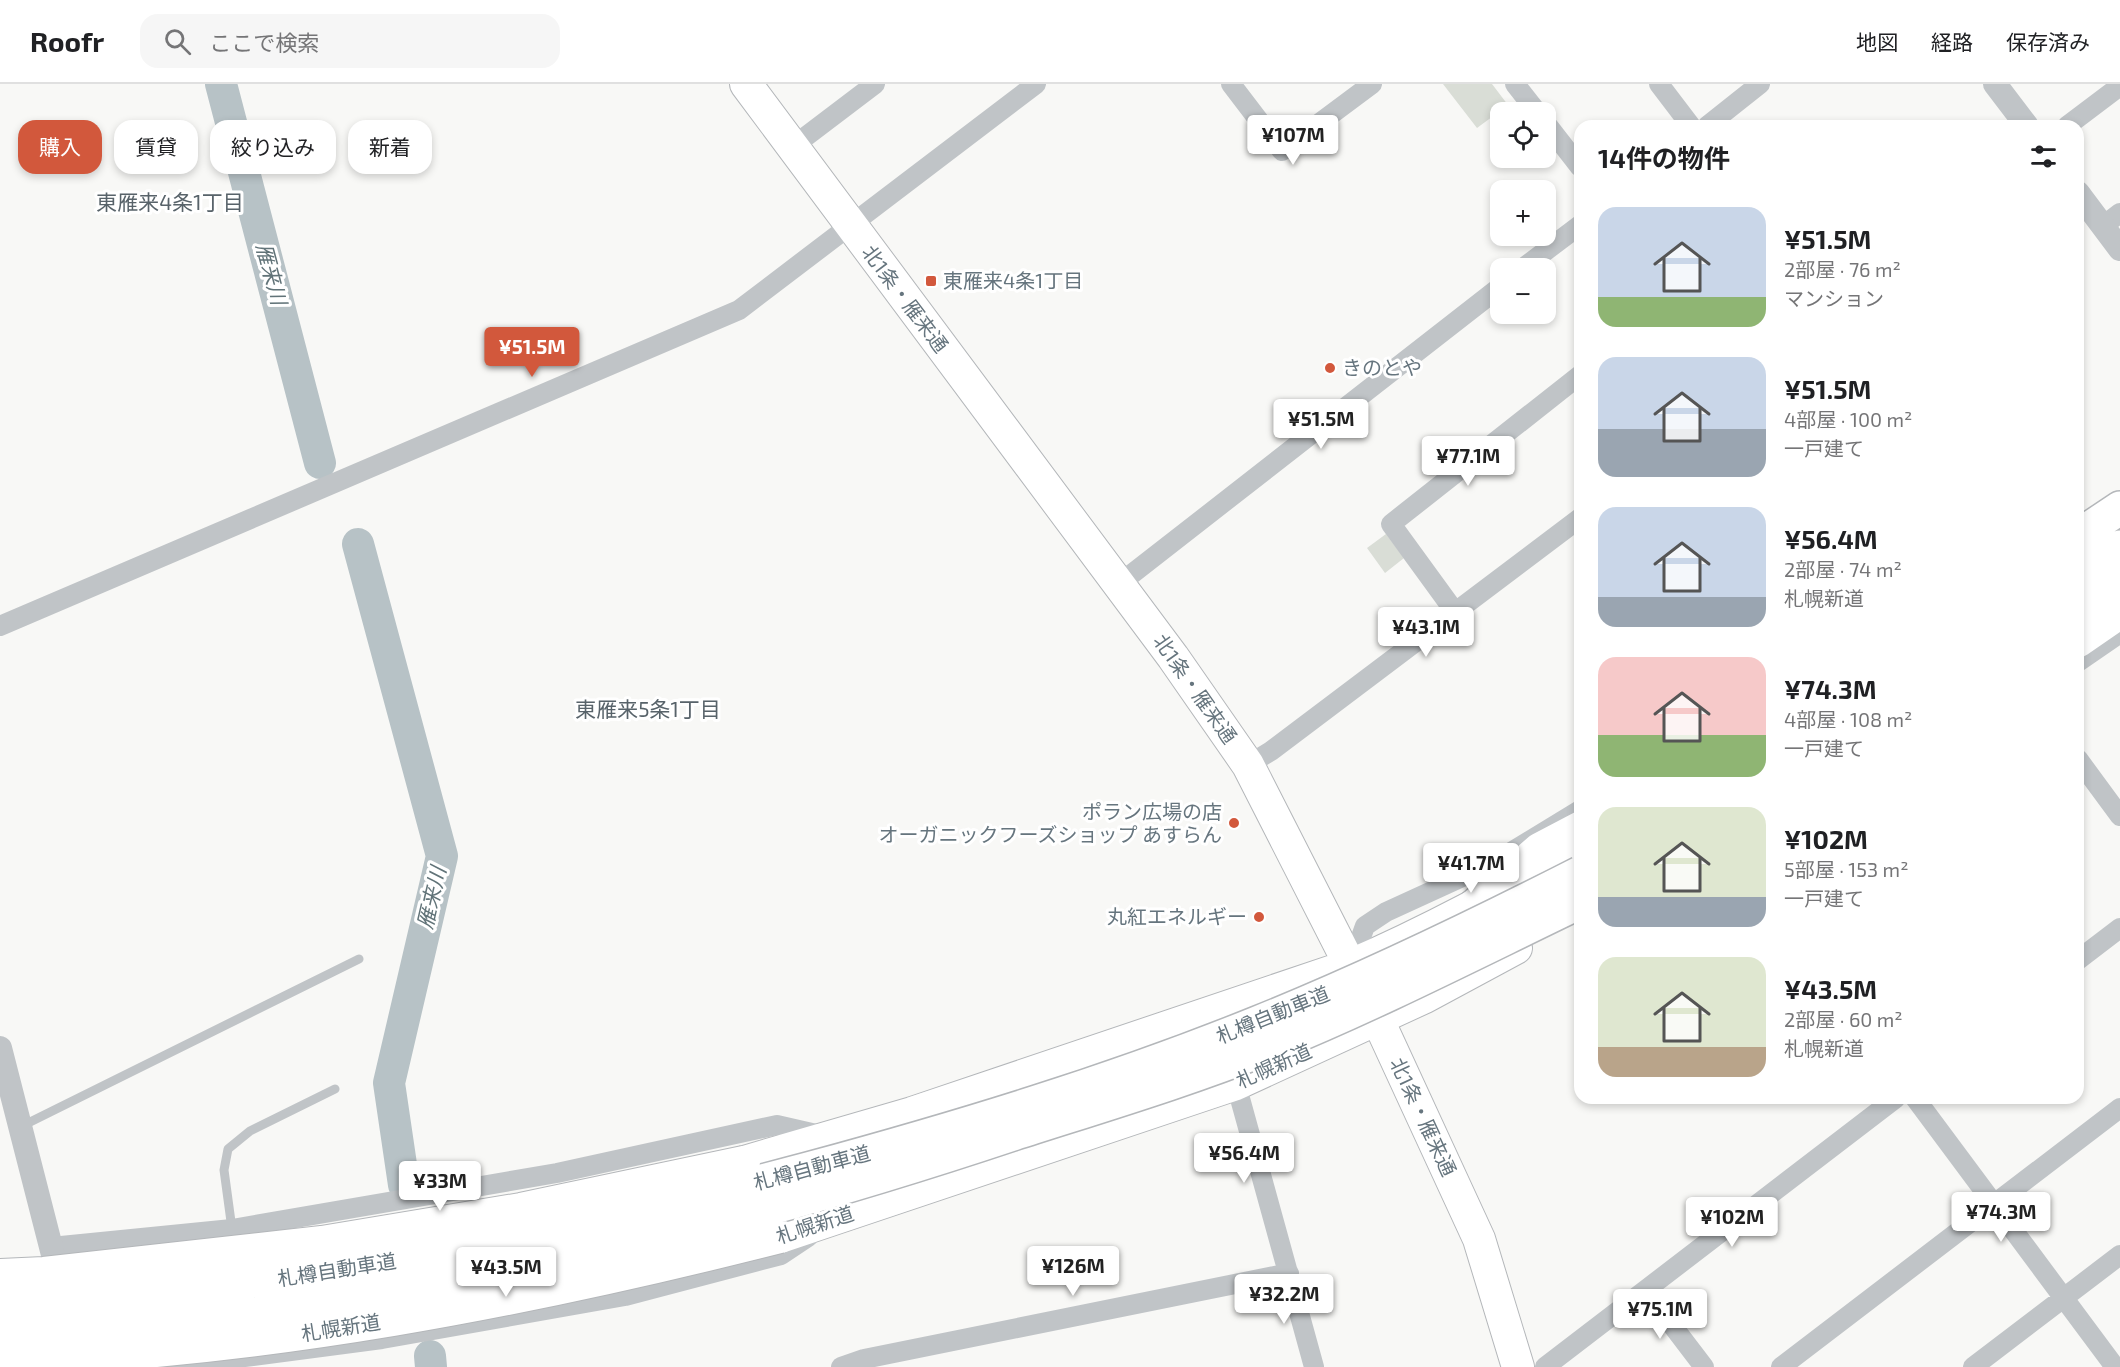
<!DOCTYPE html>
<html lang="ja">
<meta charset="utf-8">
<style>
:root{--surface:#fff;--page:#f6f6f6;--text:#202124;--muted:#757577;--line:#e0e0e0;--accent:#d2583c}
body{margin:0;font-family:"Exo 2","Noto Sans JP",sans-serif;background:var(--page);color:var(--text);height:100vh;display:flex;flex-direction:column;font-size:22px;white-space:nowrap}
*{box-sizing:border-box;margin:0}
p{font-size:20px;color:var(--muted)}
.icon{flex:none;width:33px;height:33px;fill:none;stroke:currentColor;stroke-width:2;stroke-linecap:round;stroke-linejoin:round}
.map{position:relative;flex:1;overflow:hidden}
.drawer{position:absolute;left:1574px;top:36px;width:510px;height:984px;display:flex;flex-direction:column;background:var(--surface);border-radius:18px;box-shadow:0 3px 9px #0003}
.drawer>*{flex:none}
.guide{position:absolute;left:18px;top:36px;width:570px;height:54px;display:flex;gap:12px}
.tools{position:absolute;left:1490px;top:18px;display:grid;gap:12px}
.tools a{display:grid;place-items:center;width:66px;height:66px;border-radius:12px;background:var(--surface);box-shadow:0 3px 9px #0003;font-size:30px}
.price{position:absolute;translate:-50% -51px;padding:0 14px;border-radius:6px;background:#fff;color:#222;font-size:20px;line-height:39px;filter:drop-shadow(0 2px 3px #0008)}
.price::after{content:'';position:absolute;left:50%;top:36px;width:18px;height:14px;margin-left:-9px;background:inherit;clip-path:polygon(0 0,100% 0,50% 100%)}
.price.on{background:var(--accent);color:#fff}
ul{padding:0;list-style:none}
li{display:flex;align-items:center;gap:18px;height:150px;padding:0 24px}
li span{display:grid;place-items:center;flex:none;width:168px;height:120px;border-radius:18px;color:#555}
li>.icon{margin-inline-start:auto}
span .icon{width:72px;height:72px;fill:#fffc;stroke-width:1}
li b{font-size:26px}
h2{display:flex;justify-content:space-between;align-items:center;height:72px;padding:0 24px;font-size:26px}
.tag{padding:0 21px;border-radius:18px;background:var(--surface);box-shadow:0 3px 9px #0003;font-size:21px;line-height:54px}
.tag.on{background:var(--accent);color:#fff}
header{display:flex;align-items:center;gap:36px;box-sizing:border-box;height:84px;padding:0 30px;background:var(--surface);border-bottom:2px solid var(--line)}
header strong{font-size:28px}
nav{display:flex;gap:33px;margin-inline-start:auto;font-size:21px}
.search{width:420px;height:54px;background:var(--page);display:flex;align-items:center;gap:15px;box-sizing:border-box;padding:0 21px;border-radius:18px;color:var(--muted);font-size:22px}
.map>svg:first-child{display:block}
.green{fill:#d9ddd6}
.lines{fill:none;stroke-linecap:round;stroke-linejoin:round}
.river{stroke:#b7c2c6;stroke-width:32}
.trunk-casing{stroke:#b4b7ba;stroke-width:34}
.motorway-casing{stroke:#b4b7ba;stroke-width:36}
.service{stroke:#c0c4c7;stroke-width:9}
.minor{stroke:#c0c4c7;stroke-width:20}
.tertiary{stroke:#c0c4c7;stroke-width:24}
.trunk{stroke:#fff;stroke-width:32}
.motorway{stroke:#fff;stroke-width:33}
.trunk-bridge-casing{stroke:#b4b7ba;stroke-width:34;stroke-linecap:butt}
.motorway-bridge-casing{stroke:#b4b7ba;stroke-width:36;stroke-linecap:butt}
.trunk-bridge{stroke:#fff;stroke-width:32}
.motorway-bridge{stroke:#fff;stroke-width:33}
.poi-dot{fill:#d2583c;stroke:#fff;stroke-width:2}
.labels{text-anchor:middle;stroke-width:6;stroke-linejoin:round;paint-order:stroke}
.poi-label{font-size:20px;fill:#66757e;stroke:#fff;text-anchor:start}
.street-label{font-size:20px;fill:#66757e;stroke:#fff}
.neighbourhood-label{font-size:21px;fill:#58636a;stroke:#fff}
.water-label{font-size:21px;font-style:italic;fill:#617378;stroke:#fff}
</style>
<header>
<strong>Roofr</strong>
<div class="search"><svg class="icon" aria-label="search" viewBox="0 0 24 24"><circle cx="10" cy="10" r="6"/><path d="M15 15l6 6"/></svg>ここで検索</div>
<nav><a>地図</a><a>経路</a><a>保存済み</a></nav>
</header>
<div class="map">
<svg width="2120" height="1283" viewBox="0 0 2120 1283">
<rect width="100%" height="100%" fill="#f8f8f6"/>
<path class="green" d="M 1443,0 L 1492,0 L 1508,21 L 1477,44 Z
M 1386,450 L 1404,474 L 1385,489 L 1367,464 Z"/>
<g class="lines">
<path class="river" d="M 221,0 L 320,379
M 358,460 L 442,772 L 389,999 L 404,1101
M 430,1272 L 431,1283"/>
<defs>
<path id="trunk" d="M 746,0 L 1173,573 L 1248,681 L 1378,936 L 1479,1155 L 1518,1283
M 744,1078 L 912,1029 L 1351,881 C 1430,847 1504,806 1580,764
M 780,1153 L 1236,1000 L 1425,913 L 1516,864"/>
<path id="motorway" d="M 2078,452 L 2120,424
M 2078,491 L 2120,463
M 2078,521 L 2120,491
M 2078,557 L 2120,528
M 1473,823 L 1540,765 L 1580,744"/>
</defs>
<use href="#trunk" class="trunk-casing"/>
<use href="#motorway" class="motorway-casing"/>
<path class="service" d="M 22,1042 L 359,875
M 232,1145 L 224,1086 L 228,1065 L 250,1047 L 335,1005"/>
<path class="minor" d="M 1231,0 L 1282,67 L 1372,0
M 1515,0 L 1537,28
M 1659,0 L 1691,42
M 1545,38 L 1580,83
M 1707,42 L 1760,0
M 2067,42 L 2120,2
M 792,63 L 875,0
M 2103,142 L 2120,129
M 1523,184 L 1580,141
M 1119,500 L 1500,203
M 1455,528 L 1391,440 L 1580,291
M 0,542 L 739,226 L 1036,0
M 2078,578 L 2120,549
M 2078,675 L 2120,732
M 1248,681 L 1271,667 L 1580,434
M 2078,876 L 2120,844
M 1351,881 L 1365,842 L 1386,828 L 1493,779 L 1580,726
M 1236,1000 L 1314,1283
M 1915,1014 L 2115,1283
M 51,1163 L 232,1145 L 557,1089 L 777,1041 L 825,1052
M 1646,1207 L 1704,1283
M 169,1283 L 382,1255 L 625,1212 L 781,1171 L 808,1153
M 841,1283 L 864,1275 L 1289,1189
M 1545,1283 L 1896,1014
M 1781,1283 L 2120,1024
M 1973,1283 L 2120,1171"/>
<path class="tertiary" d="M 1995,0 L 2027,42
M 2078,109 L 2120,165
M 0,964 L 61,1202"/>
<use href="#trunk" class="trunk"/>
<use href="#motorway" class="motorway"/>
<defs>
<path id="trunk-bridge" d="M 0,1191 L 44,1189 L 322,1158 L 521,1125 L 744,1078
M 0,1277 C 264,1268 524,1218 780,1153"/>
<path id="motorway-bridge" d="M 0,1221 C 278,1204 538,1157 808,1085 C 959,1044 1111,998 1257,939 C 1367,895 1474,843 1580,789
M 0,1249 C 233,1237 469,1201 695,1144 C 802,1117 908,1085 1013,1050 C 1100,1022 1188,996 1272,962 C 1377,919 1478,867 1580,818"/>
</defs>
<use href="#trunk-bridge" class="trunk-bridge-casing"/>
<use href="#motorway-bridge" class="motorway-bridge-casing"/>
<use href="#trunk-bridge" class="trunk-bridge"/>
<use href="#motorway-bridge" class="motorway-bridge"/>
</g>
<g class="poi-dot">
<rect x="925" y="191" width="12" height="12" rx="3"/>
<circle cx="1330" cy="284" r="6"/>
<circle cx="1234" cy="739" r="6"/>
<circle cx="1259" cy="833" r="6"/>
</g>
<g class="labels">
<g class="poi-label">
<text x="943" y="204">東雁来4条1丁目</text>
<text x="1342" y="291">きのとや</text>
<text x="1222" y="735" text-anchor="end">ポラン広場の店<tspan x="1222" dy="23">オーガニックフーズショップ あすらん</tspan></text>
<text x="1247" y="840" text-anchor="end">丸紅エネルギー</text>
</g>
<g class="street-label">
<text transform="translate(905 215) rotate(53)" y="7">北1条・雁来通</text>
<text transform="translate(1195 605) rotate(55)" y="7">北1条・雁来通</text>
<text transform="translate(1273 931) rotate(-22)" y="7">札樽自動車道</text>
<text transform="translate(1274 982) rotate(-24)" y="7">札幌新道</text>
<text transform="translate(1423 1033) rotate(65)" y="7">北1条・雁来通</text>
<text transform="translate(812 1084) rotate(-15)" y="7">札樽自動車道</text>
<text transform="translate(815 1141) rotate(-18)" y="7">札幌新道</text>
<text transform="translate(337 1186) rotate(-9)" y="7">札樽自動車道</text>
<text transform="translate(341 1244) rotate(-9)" y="7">札幌新道</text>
</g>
<g class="neighbourhood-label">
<text x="170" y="126">東雁来4条1丁目</text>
<text x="648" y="633">東雁来5条1丁目</text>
</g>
<g class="water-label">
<text transform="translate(271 190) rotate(75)" y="7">雁来川</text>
<text transform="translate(432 814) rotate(-77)" y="7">雁来川</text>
</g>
</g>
</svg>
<div class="tools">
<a><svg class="icon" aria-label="locate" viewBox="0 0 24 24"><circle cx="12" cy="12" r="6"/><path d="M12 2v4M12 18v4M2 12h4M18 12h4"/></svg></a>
<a>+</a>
<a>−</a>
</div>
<b class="price" style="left:1293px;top:82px">¥107M</b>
<b class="price on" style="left:532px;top:294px">¥51.5M</b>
<b class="price" style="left:1321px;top:366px">¥51.5M</b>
<b class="price" style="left:1468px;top:403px">¥77.1M</b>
<b class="price" style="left:1426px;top:574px">¥43.1M</b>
<b class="price" style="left:1471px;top:810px">¥41.7M</b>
<b class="price" style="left:1244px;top:1100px">¥56.4M</b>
<b class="price" style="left:440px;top:1128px">¥33M</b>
<b class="price" style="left:2001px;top:1159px">¥74.3M</b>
<b class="price" style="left:1732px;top:1164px">¥102M</b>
<b class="price" style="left:1073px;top:1213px">¥126M</b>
<b class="price" style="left:506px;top:1214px">¥43.5M</b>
<b class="price" style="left:1284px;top:1241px">¥32.2M</b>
<b class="price" style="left:1660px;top:1256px">¥75.1M</b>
<div class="guide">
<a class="tag on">購入</a>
<a class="tag">賃貸</a>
<a class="tag">絞り込み</a>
<a class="tag">新着</a>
</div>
<section class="drawer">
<h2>14件の物件<svg class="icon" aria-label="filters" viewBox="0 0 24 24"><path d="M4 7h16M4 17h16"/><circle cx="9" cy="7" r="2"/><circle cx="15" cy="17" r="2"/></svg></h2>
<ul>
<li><span style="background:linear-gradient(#c9d6e8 75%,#8fb573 0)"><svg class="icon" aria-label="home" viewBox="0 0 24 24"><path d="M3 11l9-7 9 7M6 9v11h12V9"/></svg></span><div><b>¥51.5M</b><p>2部屋 · 76 m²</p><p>マンション</p></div></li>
<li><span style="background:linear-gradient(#c9d6e8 60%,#9aa5b1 0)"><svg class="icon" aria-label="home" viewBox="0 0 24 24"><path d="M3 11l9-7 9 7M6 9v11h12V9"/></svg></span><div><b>¥51.5M</b><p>4部屋 · 100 m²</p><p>一戸建て</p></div></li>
<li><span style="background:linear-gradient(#c9d6e8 75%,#9aa5b1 0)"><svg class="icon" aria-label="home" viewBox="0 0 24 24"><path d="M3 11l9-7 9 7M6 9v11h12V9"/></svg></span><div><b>¥56.4M</b><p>2部屋 · 74 m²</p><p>札幌新道</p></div></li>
<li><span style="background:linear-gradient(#f6c9c9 65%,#8fb573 0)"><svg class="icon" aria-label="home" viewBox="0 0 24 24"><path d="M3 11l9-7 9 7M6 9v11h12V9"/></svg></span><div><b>¥74.3M</b><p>4部屋 · 108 m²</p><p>一戸建て</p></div></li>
<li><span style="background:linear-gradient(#dfe7d0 75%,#9aa5b1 0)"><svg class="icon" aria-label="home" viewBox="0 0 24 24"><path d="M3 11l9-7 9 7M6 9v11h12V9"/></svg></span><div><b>¥102M</b><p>5部屋 · 153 m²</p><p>一戸建て</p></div></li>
<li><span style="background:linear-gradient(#dfe7d0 75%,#b9a48a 0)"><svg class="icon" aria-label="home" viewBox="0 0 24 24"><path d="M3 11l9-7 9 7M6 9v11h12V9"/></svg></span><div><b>¥43.5M</b><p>2部屋 · 60 m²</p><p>札幌新道</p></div></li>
</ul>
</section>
</div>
